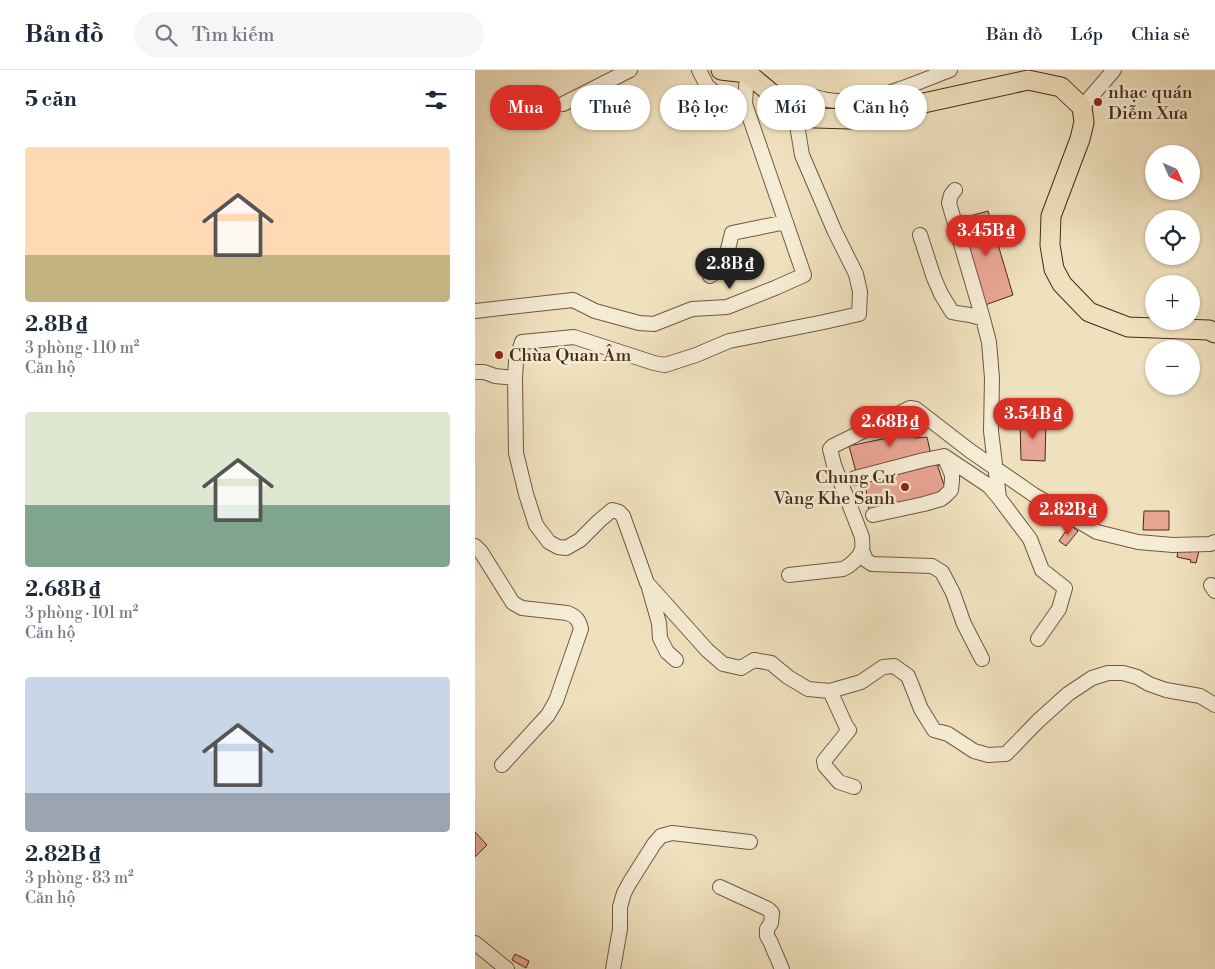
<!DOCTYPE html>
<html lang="vi">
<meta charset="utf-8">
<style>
:root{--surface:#fff;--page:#f6f6f7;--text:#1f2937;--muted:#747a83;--line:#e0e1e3;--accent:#d93025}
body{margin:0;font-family:"Libre Bodoni",serif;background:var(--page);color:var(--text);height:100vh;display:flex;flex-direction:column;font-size:19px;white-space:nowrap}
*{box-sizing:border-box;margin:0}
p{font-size:16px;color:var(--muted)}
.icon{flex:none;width:28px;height:28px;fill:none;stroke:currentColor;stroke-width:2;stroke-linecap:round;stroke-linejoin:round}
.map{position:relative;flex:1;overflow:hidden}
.side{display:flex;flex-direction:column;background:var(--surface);width:475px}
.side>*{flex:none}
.guide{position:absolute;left:15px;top:15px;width:475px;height:45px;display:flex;gap:10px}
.needle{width:32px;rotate:135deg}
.buttons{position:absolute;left:670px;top:75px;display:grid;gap:10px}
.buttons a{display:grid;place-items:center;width:55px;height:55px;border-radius:50%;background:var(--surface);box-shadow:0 1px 4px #0004;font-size:25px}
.price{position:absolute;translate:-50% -42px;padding:0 11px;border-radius:18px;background:var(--accent);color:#fff;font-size:16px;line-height:32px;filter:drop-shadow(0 1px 2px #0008)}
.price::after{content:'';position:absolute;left:50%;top:30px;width:15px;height:11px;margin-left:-8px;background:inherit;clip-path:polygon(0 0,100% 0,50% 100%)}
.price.current{background:#222;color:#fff}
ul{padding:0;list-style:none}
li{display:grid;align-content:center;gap:10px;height:265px;padding:0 25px}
li span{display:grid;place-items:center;height:155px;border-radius:5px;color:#555}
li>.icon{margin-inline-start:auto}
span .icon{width:90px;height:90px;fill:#fffc;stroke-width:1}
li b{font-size:21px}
h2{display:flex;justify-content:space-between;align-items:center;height:60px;padding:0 25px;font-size:21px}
.pill{padding:0 18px;border-radius:22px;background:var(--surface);box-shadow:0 1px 4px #0004;font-size:18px;line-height:45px}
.pill.current{background:var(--accent);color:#fff}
header{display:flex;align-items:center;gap:30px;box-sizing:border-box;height:70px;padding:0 25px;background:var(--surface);border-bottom:1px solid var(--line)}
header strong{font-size:24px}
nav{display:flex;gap:28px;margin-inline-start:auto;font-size:18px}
.search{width:350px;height:45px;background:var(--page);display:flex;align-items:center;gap:12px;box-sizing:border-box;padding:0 18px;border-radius:28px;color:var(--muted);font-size:19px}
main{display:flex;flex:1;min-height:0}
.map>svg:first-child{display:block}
.building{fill:#e9a594;stroke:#472919}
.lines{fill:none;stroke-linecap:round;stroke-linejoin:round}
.minor-casing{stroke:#715742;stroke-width:16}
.highway-casing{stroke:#472919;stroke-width:21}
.minor{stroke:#f5ecd5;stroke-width:14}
.highway{stroke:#f0e1be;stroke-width:19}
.poi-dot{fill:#8f2418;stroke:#f5ecd5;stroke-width:2}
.labels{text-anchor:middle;stroke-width:5;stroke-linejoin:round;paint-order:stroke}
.poi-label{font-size:18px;fill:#472919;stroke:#f5ecd5;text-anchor:start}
</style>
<header>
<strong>Bản đồ</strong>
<div class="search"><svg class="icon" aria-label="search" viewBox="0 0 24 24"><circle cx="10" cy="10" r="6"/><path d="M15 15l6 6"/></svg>Tìm kiếm</div>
<nav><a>Bản đồ</a><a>Lớp</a><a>Chia sẻ</a></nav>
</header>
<main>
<section class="side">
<h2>5 căn<svg class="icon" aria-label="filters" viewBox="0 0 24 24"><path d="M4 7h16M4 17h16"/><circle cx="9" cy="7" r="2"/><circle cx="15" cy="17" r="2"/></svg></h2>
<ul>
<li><span style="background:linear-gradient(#ffd9b3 70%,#c2b280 0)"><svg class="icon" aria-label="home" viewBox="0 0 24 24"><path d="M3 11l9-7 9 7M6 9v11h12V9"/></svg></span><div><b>2.8B ₫</b><p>3 phòng · 110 m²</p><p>Căn hộ</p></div></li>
<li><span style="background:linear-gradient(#dfe7d0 60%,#7fa58c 0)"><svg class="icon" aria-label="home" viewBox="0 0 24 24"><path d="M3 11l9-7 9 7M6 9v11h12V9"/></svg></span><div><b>2.68B ₫</b><p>3 phòng · 101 m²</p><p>Căn hộ</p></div></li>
<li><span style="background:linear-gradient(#c9d6e8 75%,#9aa5b1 0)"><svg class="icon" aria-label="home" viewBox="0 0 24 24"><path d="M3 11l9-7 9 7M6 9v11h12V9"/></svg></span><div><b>2.82B ₫</b><p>3 phòng · 83 m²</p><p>Căn hộ</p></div></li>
</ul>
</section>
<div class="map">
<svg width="740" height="899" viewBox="0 0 740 899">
<rect width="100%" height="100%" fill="#f0e1be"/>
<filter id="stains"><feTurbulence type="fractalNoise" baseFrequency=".004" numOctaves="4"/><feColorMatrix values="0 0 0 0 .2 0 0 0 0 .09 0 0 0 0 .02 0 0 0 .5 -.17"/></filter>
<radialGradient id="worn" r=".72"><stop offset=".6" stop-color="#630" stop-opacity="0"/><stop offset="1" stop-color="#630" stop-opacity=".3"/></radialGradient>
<path class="building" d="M 513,141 L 538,225 L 510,235 L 484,149 Z
M 435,350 L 439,368 L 452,367 L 456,385 L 381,402 L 374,376 L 412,368 L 412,353 Z
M 545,350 L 571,350 L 570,391 L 546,390 Z
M 462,394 L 471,421 L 394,441 L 390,413 Z
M 669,441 L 694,441 L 694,460 L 668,460 Z
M 595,455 L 603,461 L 591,476 L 584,471 Z
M 717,479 L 724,481 L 721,493 L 715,492 L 716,490 L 702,487 L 703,480 L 716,482 Z
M 0,762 L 12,775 L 0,787 Z
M 40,884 L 54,891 L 51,898 L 37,890 Z"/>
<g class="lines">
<defs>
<path id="minor" d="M 224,0 L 232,16 L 238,21
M 475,0 C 443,12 404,30 371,31 C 356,32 343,28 329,24 L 320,43 L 327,85 L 360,162 L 381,204 L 385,222 L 384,244 L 349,252 L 254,271 L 221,285 L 190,295 L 179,293 L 99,267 L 47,272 L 41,291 L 40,308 L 41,383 L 51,424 L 61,455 L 74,472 L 83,477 L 91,478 L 105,470 L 124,451 L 137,440 L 144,442 L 148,446 L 172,513 L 232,580 L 248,594 L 266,598 L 279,590 L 296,593 L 313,607 L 333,619 L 355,621 L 386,612 L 408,597 L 419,596 L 433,606 L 446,639 L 459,660 L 473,664 L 499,681 L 513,685 L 531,684 L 563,651 L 593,624 L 617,608 L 633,603 L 648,603 L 662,607 L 674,614 L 691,620 L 725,626 L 740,635
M 88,34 L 155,0
M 607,37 L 639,0
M 480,120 L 476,125 L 474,133 L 508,249
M 445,165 L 459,208 L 466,224 L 477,242 C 489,245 495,243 508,249 L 514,272 L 517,308 L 516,361 L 524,428 L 555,469 L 567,500 L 590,518 L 584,539 L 563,569
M 235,206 L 244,199 L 252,183 L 257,163 L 311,152
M 0,241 L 98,230 L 120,241 L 164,253 L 179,254 L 217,239 L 252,237 L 300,218 L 329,205 L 270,34 L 272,3
M 0,302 L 9,302 L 20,306 L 40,308
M 380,408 L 449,390 L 469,386 L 514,416 L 524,428
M 398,445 L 449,434 L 466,429 L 470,426 L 476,420 L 477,410 L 477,405 L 469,386
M 0,476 L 6,482 L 38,533 L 47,538 L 92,543 C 101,546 104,550 106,559 L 81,631 L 73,645 L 27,695
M 387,480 L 391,490 L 397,494 L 457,496 L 467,502 L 478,523 L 489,554 L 507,589
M 314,505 L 368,499 C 375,496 384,488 387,480 C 388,476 387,471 387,467 L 359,395 L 355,379 L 358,376 L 435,338 L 441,339 L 494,380 L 559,425 L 622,462 L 663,472 L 698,475 L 735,474 L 740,472
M 736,515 L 740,521
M 174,518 L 184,553 L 185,568 L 192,582 L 201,590
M 355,621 L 371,656 L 374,660 L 349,691 L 350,696 L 364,712 L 379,717
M 245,817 L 293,839 L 297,843 L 296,853 L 292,859 L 292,866 L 295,871 L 307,899
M 0,873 L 32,899
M 138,899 L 145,859 L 145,837 L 149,823 L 155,812 L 179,774 L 186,766 L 197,763 L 275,772"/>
<path id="highway" d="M 246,0 L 272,3 L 320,43 L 340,48 L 376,49 L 553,10 L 586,17 L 607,37 L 609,52 L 605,69 L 576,146 L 575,175 L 579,199 L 587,214 L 614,242 L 653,257 L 734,260 L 740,263"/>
</defs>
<use href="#minor" class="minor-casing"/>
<use href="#highway" class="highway-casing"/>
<use href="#minor" class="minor"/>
<use href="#highway" class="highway"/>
</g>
<g class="poi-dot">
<circle cx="623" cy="32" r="5"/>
<circle cx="24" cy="285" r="5"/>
<circle cx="430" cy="417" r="5"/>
</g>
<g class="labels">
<g class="poi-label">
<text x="633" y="28">nhạc quán<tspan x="633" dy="21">Diễm Xưa</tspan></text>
<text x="34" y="291">Chùa Quan Âm</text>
<text x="420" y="413" text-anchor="end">Chung Cư<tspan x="420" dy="21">Vàng Khe Sanh</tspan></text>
</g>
</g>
<rect width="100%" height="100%" filter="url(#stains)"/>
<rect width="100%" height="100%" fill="url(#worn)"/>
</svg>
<div class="buttons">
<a><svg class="needle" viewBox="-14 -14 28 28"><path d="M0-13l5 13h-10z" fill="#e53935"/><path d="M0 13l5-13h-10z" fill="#747a83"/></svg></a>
<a><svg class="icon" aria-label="locate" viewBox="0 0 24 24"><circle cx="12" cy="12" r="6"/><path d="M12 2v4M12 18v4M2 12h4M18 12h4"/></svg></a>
<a>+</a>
<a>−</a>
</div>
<b class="price" style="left:511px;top:187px">3.45B ₫</b>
<b class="price current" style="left:255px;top:220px">2.8B ₫</b>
<b class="price" style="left:558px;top:370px">3.54B ₫</b>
<b class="price" style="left:415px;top:378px">2.68B ₫</b>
<b class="price" style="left:593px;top:466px">2.82B ₫</b>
<div class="guide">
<a class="pill current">Mua</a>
<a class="pill">Thuê</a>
<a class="pill">Bộ lọc</a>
<a class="pill">Mới</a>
<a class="pill">Căn hộ</a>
</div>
</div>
</main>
